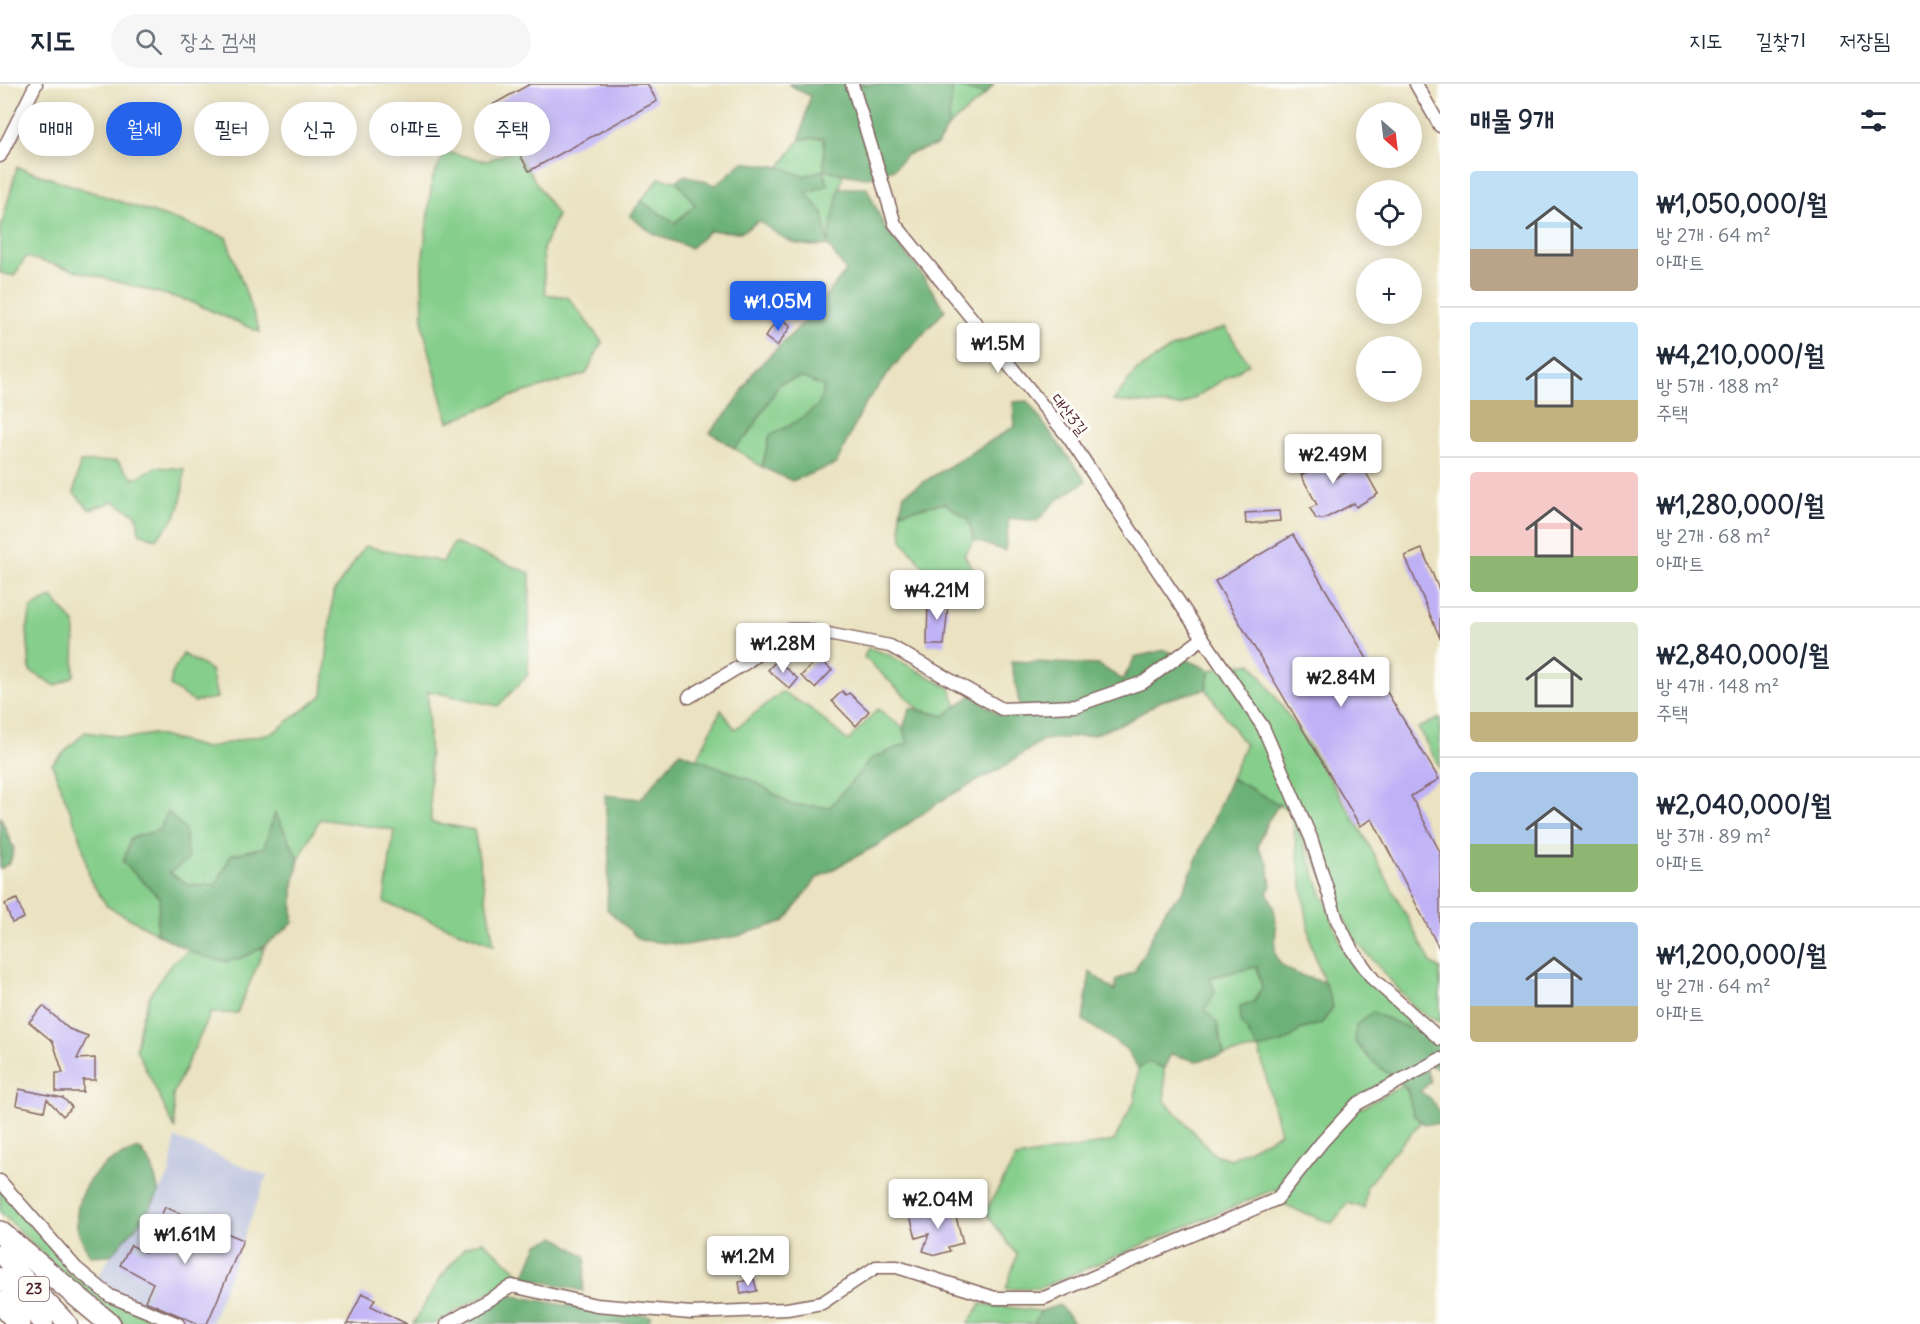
<!DOCTYPE html>
<html lang="ko">
<meta charset="utf-8">
<style>
:root{--surface:#fff;--page:#f6f6f7;--text:#1f2937;--muted:#747a83;--line:#e0e1e3;--accent:#2563eb}
body{margin:0;font-family:Delius,"Poor Story",sans-serif;background:var(--page);color:var(--text);height:100vh;display:flex;flex-direction:column;font-size:22px;white-space:nowrap}
*{box-sizing:border-box;margin:0}
p{font-size:20px;color:var(--muted)}
.icon{flex:none;width:33px;height:33px;fill:none;stroke:currentColor;stroke-width:2;stroke-linecap:round;stroke-linejoin:round}
.map{position:relative;flex:1;overflow:hidden}
.panel{display:flex;flex-direction:column;background:var(--surface);width:480px}
.panel>*{flex:none}
.banner{position:absolute;left:18px;top:18px;width:570px;height:54px;display:flex;gap:12px}
.needle{width:39px;rotate:152deg}
.fabs{position:absolute;left:1356px;top:18px;display:grid;gap:12px}
.fabs a{display:grid;place-items:center;width:66px;height:66px;border-radius:50%;background:var(--surface);box-shadow:0 3px 15px #0003;font-size:30px}
.price{position:absolute;translate:-50% -51px;padding:0 14px;border-radius:6px;background:#fff;color:#222;font-size:20px;line-height:39px;filter:drop-shadow(0 2px 3px #0008)}
.price::after{content:'';position:absolute;left:50%;top:36px;width:18px;height:14px;margin-left:-9px;background:inherit;clip-path:polygon(0 0,100% 0,50% 100%)}
.price.current{background:var(--accent);color:#fff}
ul{padding:0;list-style:none}
li{display:flex;align-items:center;gap:18px;height:150px;padding:0 30px}
li+li{border-top:2px solid var(--line)}
li span{display:grid;place-items:center;flex:none;width:168px;height:120px;border-radius:6px;color:#555}
li>.icon{margin-inline-start:auto}
span .icon{width:72px;height:72px;fill:#fffc;stroke-width:1}
li b{font-size:26px}
h2{display:flex;justify-content:space-between;align-items:center;height:72px;padding:0 30px;font-size:26px}
.chip{padding:0 21px;border-radius:27px;background:var(--surface);box-shadow:0 3px 15px #0003;font-size:21px;line-height:54px}
.chip.current{background:var(--accent);color:#fff}
header{display:flex;align-items:center;gap:36px;box-sizing:border-box;height:84px;padding:0 30px;background:var(--surface);border-bottom:2px solid var(--line)}
header strong{font-size:28px}
nav{display:flex;gap:33px;margin-inline-start:auto;font-size:21px}
.search{width:420px;height:54px;background:var(--page);display:flex;align-items:center;gap:15px;box-sizing:border-box;padding:0 21px;border-radius:33px;color:var(--muted);font-size:22px}
main{display:flex;flex:1;min-height:0}
.map>svg:first-child{display:block}
.industrial{fill:#bcc3de}
.green{fill:#85ce8b;stroke:#68765b;stroke-width:1.5}
.forest{fill:#6cb177;stroke:#5b6851;stroke-width:1.5}
.building{fill:#bfb1f6}
.lines{fill:none;stroke-linecap:round;stroke-linejoin:round}
.street-casing{stroke:#82635f;stroke-width:15}
.primary-casing{stroke:#82635f;stroke-width:21}
.highway-casing{stroke:#82635f;stroke-width:24}
.street{stroke:#fff;stroke-width:12}
.primary{stroke:#fff;stroke-width:18}
.highway{stroke:#fff;stroke-width:21}
.labels{text-anchor:middle;stroke-width:6;stroke-linejoin:round;paint-order:stroke}
.shield{fill:#fdfcf7;stroke:#806168;stroke-width:1.5}
.shield-label{font-size:15px;font-weight:bold;fill:#4a1f2b}
.street-label{font-size:16px;fill:#4a1f2b;stroke:#fdfcf7}
</style>
<header>
<strong>지도</strong>
<div class="search"><svg class="icon" aria-label="search" viewBox="0 0 24 24"><circle cx="10" cy="10" r="6"/><path d="M15 15l6 6"/></svg>장소 검색</div>
<nav><a>지도</a><a>길찾기</a><a>저장됨</a></nav>
</header>
<main>
<div class="map">
<svg width="1440" height="1240" viewBox="0 0 1440 1240">
<rect width="100%" height="100%" fill="#fdfcf7"/>
<filter id="ink" filterUnits="userSpaceOnUse"><feTurbulence type="fractalNoise" baseFrequency=".0167" numOctaves="2"/><feDisplacementMap in="SourceGraphic" scale="12" xChannelSelector="R" yChannelSelector="G"/><feConvolveMatrix kernelMatrix="1 2 1 2 8 2 1 2 1" color-interpolation-filters="sRGB"/></filter>
<filter id="wash" filterUnits="userSpaceOnUse"><feTurbulence type="fractalNoise" baseFrequency=".008" numOctaves="4" result="noise"/><feDisplacementMap in="SourceGraphic" scale="24" xChannelSelector="R" yChannelSelector="G"/><feGaussianBlur stdDeviation="1.35" result="paint"/><feColorMatrix in="noise" values="0 0 0 0 0 0 0 0 0 0 0 0 0 0 0 0 0 1.4 0 .05"/><feComposite in="paint" operator="in"/></filter>
<g filter="url(#wash)">
<rect width="100%" height="100%" fill="#eae2c0"/>
<path class="industrial" d="M 175,1054 L 267,1092 L 211,1240 L 190,1240 L 111,1207 L 98,1193 L 111,1171 L 141,1137 L 159,1109 L 170,1089 Z"/>
<path class="green" d="M 953,0 L 985,11 L 948,43 Z
M 824,54 L 824,86 L 843,89 L 828,161 L 823,129 L 805,109 L 824,86 L 803,92 L 780,83 L 800,55 Z
M 515,66 L 557,131 L 543,165 L 545,210 L 568,213 L 602,258 L 586,290 L 515,311 L 448,338 L 423,243 L 422,182 L 432,96 L 445,68 L 487,77 Z
M 17,83 L 226,153 L 260,248 L 189,217 L 26,173 L 14,192 L 0,189 L 0,147 Z
M 659,94 L 677,97 L 696,121 L 674,139 L 641,117 Z
M 1225,243 L 1249,280 L 1181,322 L 1113,317 L 1136,287 L 1171,264 Z
M 801,293 L 825,303 L 819,322 L 791,341 L 770,351 L 762,383 L 734,364 L 749,350 L 780,299 Z
M 117,377 L 134,395 L 156,383 L 184,385 C 183,419 181,433 155,455 L 139,449 L 137,431 L 113,417 L 90,426 L 74,409 L 80,378 Z
M 944,419 L 968,435 L 974,456 L 964,471 L 975,488 L 953,501 L 931,492 L 902,456 L 900,428 Z
M 454,459 L 530,489 L 528,591 L 498,622 L 428,607 L 431,738 L 474,746 L 494,861 L 384,818 L 394,746 L 320,735 L 299,775 L 275,729 L 264,763 L 231,771 L 217,801 L 189,801 L 169,788 L 176,782 L 168,729 L 159,746 L 131,754 L 123,778 L 160,814 L 156,849 L 107,822 L 90,796 L 81,755 L 52,680 L 85,648 L 129,654 L 153,650 L 206,664 L 274,648 L 323,611 L 333,509 L 365,462 L 443,478 Z
M 52,513 L 75,540 L 74,592 L 56,602 L 30,587 L 27,546 L 31,524 Z
M 868,564 L 887,570 L 950,604 L 957,623 L 944,632 L 920,626 L 864,573 Z
M 183,570 L 211,586 L 217,614 L 194,618 L 170,602 L 172,590 Z
M 1252,579 L 1308,660 L 1361,746 L 1432,880 L 1440,885 L 1440,939 L 1416,925 L 1355,856 L 1294,735 L 1344,867 L 1422,950 L 1401,941 L 1355,958 L 1371,976 L 1392,993 L 1350,1018 L 1362,1024 L 1402,1001 C 1413,1010 1409,1026 1421,1037 C 1412,1051 1402,1058 1392,1070 C 1382,1081 1377,1091 1367,1101 L 1364,1124 L 1348,1119 L 1332,1139 L 1287,1123 L 1275,1105 L 1040,1204 L 1006,1205 L 1017,1171 L 985,1128 L 1016,1074 L 1114,1057 L 1135,1015 L 1138,984 L 1148,978 L 1164,984 L 1165,1017 L 1214,1070 L 1231,1075 L 1280,1049 L 1259,965 L 1224,971 L 1217,939 L 1205,926 L 1210,894 L 1257,882 L 1262,903 L 1254,918 L 1240,923 L 1285,958 L 1300,946 L 1322,939 L 1333,923 L 1311,861 L 1291,728 L 1231,694 L 1245,661 L 1206,605 L 1210,586 Z
M 782,608 L 810,624 L 848,657 L 878,625 L 903,644 L 908,659 L 871,675 L 830,723 L 791,721 L 756,698 L 697,675 L 721,626 L 735,645 Z
M 1440,634 L 1440,684 L 1418,644 Z
M 265,863 L 237,929 L 211,929 L 173,1010 L 175,1045 L 136,965 L 141,936 L 151,909 L 171,880 L 189,866 L 227,878 Z
M 0,1103 L 106,1216 L 166,1240 L 124,1240 L 105,1230 L 0,1128 Z
M 483,1157 L 524,1193 L 473,1217 L 435,1240 L 413,1240 L 441,1193 L 465,1163 Z
M 981,1220 L 1041,1227 L 1034,1240 L 968,1240 Z"/>
<path class="forest" d="M 788,0 L 994,0 L 985,11 L 953,1 L 948,43 L 937,61 L 906,71 L 894,85 L 864,94 L 824,86 L 828,101 L 806,109 L 823,129 L 828,159 L 839,104 L 867,104 L 885,144 L 918,185 L 945,226 L 894,282 L 865,320 L 836,380 L 792,397 L 762,383 L 770,351 L 791,341 L 818,322 L 824,303 L 801,293 L 780,299 L 749,350 L 734,364 L 710,348 L 734,321 L 754,287 L 809,233 L 846,187 L 828,161 C 797,165 784,156 759,137 L 742,148 L 709,147 L 691,164 L 652,149 L 630,132 L 641,117 L 675,139 L 695,121 L 677,97 L 685,91 L 716,101 L 743,78 L 780,83 L 803,92 L 824,86 L 824,54 L 800,55 L 810,12 Z
M 1027,317 L 1086,397 L 1056,417 L 1037,437 L 1009,434 L 1005,467 L 974,456 L 968,435 L 944,419 L 900,428 L 904,410 L 1015,342 L 1013,318 Z
M 1165,566 L 1210,586 L 1206,605 L 1161,617 L 1128,637 L 1093,651 L 1043,656 L 1003,683 L 942,716 L 881,759 L 817,794 L 785,837 L 738,852 L 685,861 L 640,856 L 607,825 L 609,771 L 605,711 L 641,715 L 680,668 L 756,698 L 791,721 L 830,723 L 871,675 L 908,659 L 903,644 L 910,624 L 944,632 L 972,611 L 1001,632 L 1021,628 L 1011,577 L 1099,581 L 1123,596 L 1135,573 Z
M 1231,694 L 1279,720 L 1266,740 L 1258,763 L 1268,780 L 1271,802 L 1267,808 C 1294,857 1242,880 1325,898 L 1333,923 L 1322,939 L 1300,946 L 1285,958 L 1258,965 L 1241,938 L 1240,922 L 1254,918 L 1262,903 L 1257,883 L 1210,893 L 1215,909 L 1205,926 L 1217,939 L 1224,971 L 1196,977 L 1171,970 L 1164,984 L 1148,978 L 1138,984 L 1126,965 L 1083,936 L 1090,888 L 1115,907 L 1116,896 L 1134,888 L 1166,825 L 1183,807 Z
M 168,728 L 185,746 L 188,776 L 169,789 L 189,801 L 216,801 L 231,771 L 264,763 L 275,729 L 299,775 L 293,806 L 293,839 C 278,852 246,879 225,877 C 202,876 177,860 156,849 L 160,814 L 123,778 L 131,754 L 159,746 Z
M 0,732 L 14,765 L 10,779 L 0,785 Z
M 1372,928 L 1432,954 L 1440,963 L 1440,985 L 1423,979 L 1431,998 L 1420,1007 C 1434,1017 1440,1022 1440,1040 L 1424,1040 L 1413,1030 L 1407,1005 L 1371,976 L 1355,958 L 1356,941 Z
M 140,1065 L 152,1082 L 159,1109 L 141,1137 L 111,1171 L 90,1172 C 86,1163 78,1151 77,1142 C 74,1100 103,1075 140,1065 Z
M 556,1153 L 586,1173 L 583,1207 L 524,1193 L 538,1160 Z
M 510,1211 L 563,1221 L 651,1232 L 647,1240 L 465,1240 L 465,1237 Z
M 1059,1221 L 1075,1240 L 1034,1240 L 1041,1227 Z"/>
<g id="blocks">
<path class="building" d="M 530,0 L 647,0 L 657,17 L 529,87 L 492,21 Z
M 779,233 L 791,242 L 777,262 L 765,253 Z
M 1307,360 L 1324,379 L 1326,377 L 1335,394 L 1355,384 L 1357,388 L 1364,385 L 1378,410 L 1356,423 L 1354,419 L 1324,435 L 1316,435 L 1310,424 L 1317,421 L 1301,391 L 1308,387 L 1294,371 Z
M 1279,427 L 1280,437 L 1246,440 L 1245,429 Z
M 1293,451 L 1439,695 L 1411,712 L 1440,768 L 1440,866 L 1372,735 L 1360,742 L 1215,497 Z
M 1422,465 L 1440,508 L 1440,554 L 1405,472 Z
M 928,513 L 943,514 L 943,522 L 948,522 L 944,561 L 927,561 Z
M 792,555 L 799,561 L 786,575 L 778,567 Z
M 818,574 L 832,586 L 815,604 L 801,592 Z
M 777,576 L 798,595 L 790,605 L 768,586 Z
M 842,607 L 846,611 L 849,609 L 869,627 L 856,642 L 832,617 Z
M 17,815 L 24,834 L 12,839 L 5,820 Z
M 43,922 L 69,945 L 88,952 L 77,975 L 95,974 L 95,996 L 83,996 L 83,1008 L 56,1008 L 56,989 L 63,989 L 53,958 L 29,938 Z
M 19,1005 L 63,1014 L 72,1023 L 63,1032 L 47,1015 L 44,1027 L 16,1021 Z
M 953,1122 L 963,1159 L 948,1163 L 950,1167 L 936,1171 L 923,1167 L 929,1150 L 916,1154 L 910,1132 Z
M 165,1123 L 243,1156 L 207,1240 L 199,1240 L 145,1217 L 153,1199 L 120,1181 L 131,1161 L 145,1169 Z
M 754,1195 L 757,1207 L 741,1210 L 739,1198 Z
M 362,1209 L 375,1215 L 371,1222 L 407,1240 L 347,1240 Z"/>
</g>
</g>
<g filter="url(#ink)">
<use href="#blocks" fill-opacity="0" stroke="#82635f" stroke-width="1.5"/>
<g class="lines">
<defs>
<path id="street" d="M 852,0 L 895,140 L 1069,354 L 1203,554 L 1263,643 L 1311,754 L 1337,836 L 1352,866 L 1373,895 L 1440,955
M 1416,0 L 1440,42
M 0,72 L 36,0
M 689,613 L 747,578 L 790,546 L 807,546 L 890,562 L 1002,625 L 1075,622 L 1144,598 L 1203,554
M 0,1097 L 76,1184 L 110,1212 L 178,1240
M 447,1240 L 512,1202 L 596,1221 L 691,1229 L 787,1225 L 822,1219 L 876,1183 L 897,1183 L 995,1214 L 1044,1214 L 1277,1115 L 1322,1058 L 1357,1020 L 1440,975"/>
<path id="primary" d="M 0,1169 L 68,1240
M 0,1193 L 44,1240"/>
<path id="highway" d="M 0,1148 L 110,1240
M 0,1218 L 19,1240"/>
</defs>
<use href="#street" class="street-casing"/>
<use href="#primary" class="primary-casing"/>
<use href="#highway" class="highway-casing"/>
<use href="#street" class="street"/>
<use href="#primary" class="primary"/>
<use href="#highway" class="highway"/>
</g>
</g>
<g class="labels">
<rect class="shield" x="19" y="1193" width="30" height="24" rx="4.5"/>
<g class="shield-label">
<text x="34" y="1210">23</text>
</g>
<g class="street-label">
<text transform="translate(1070 330) rotate(52)" y="6">대산3길</text>
</g>
</g>
</svg>
<div class="fabs">
<a><svg class="needle" viewBox="-14 -14 28 28"><path d="M0-13l5 13h-10z" fill="#e53935"/><path d="M0 13l5-13h-10z" fill="#747a83"/></svg></a>
<a><svg class="icon" aria-label="locate" viewBox="0 0 24 24"><circle cx="12" cy="12" r="6"/><path d="M12 2v4M12 18v4M2 12h4M18 12h4"/></svg></a>
<a>+</a>
<a>−</a>
</div>
<b class="price current" style="left:778px;top:248px">₩1.05M</b>
<b class="price" style="left:998px;top:290px">₩1.5M</b>
<b class="price" style="left:1333px;top:401px">₩2.49M</b>
<b class="price" style="left:937px;top:537px">₩4.21M</b>
<b class="price" style="left:783px;top:590px">₩1.28M</b>
<b class="price" style="left:1341px;top:624px">₩2.84M</b>
<b class="price" style="left:938px;top:1146px">₩2.04M</b>
<b class="price" style="left:185px;top:1181px">₩1.61M</b>
<b class="price" style="left:748px;top:1203px">₩1.2M</b>
<div class="banner">
<a class="chip">매매</a>
<a class="chip current">월세</a>
<a class="chip">필터</a>
<a class="chip">신규</a>
<a class="chip">아파트</a>
<a class="chip">주택</a>
</div>
</div>
<section class="panel">
<h2>매물 9개<svg class="icon" aria-label="filters" viewBox="0 0 24 24"><path d="M4 7h16M4 17h16"/><circle cx="9" cy="7" r="2"/><circle cx="15" cy="17" r="2"/></svg></h2>
<ul>
<li><span style="background:linear-gradient(#bfe0f5 65%,#b9a48a 0)"><svg class="icon" aria-label="home" viewBox="0 0 24 24"><path d="M3 11l9-7 9 7M6 9v11h12V9"/></svg></span><div><b>₩1,050,000/월</b><p>방 2개 · 64 m²</p><p>아파트</p></div></li>
<li><span style="background:linear-gradient(#bfe0f5 65%,#c2b280 0)"><svg class="icon" aria-label="home" viewBox="0 0 24 24"><path d="M3 11l9-7 9 7M6 9v11h12V9"/></svg></span><div><b>₩4,210,000/월</b><p>방 5개 · 188 m²</p><p>주택</p></div></li>
<li><span style="background:linear-gradient(#f6c9c9 70%,#8fb573 0)"><svg class="icon" aria-label="home" viewBox="0 0 24 24"><path d="M3 11l9-7 9 7M6 9v11h12V9"/></svg></span><div><b>₩1,280,000/월</b><p>방 2개 · 68 m²</p><p>아파트</p></div></li>
<li><span style="background:linear-gradient(#dfe7d0 75%,#c2b280 0)"><svg class="icon" aria-label="home" viewBox="0 0 24 24"><path d="M3 11l9-7 9 7M6 9v11h12V9"/></svg></span><div><b>₩2,840,000/월</b><p>방 4개 · 148 m²</p><p>주택</p></div></li>
<li><span style="background:linear-gradient(#a9c7e8 60%,#8fb573 0)"><svg class="icon" aria-label="home" viewBox="0 0 24 24"><path d="M3 11l9-7 9 7M6 9v11h12V9"/></svg></span><div><b>₩2,040,000/월</b><p>방 3개 · 89 m²</p><p>아파트</p></div></li>
<li><span style="background:linear-gradient(#a9c7e8 70%,#c2b280 0)"><svg class="icon" aria-label="home" viewBox="0 0 24 24"><path d="M3 11l9-7 9 7M6 9v11h12V9"/></svg></span><div><b>₩1,200,000/월</b><p>방 2개 · 64 m²</p><p>아파트</p></div></li>
</ul>
</section>
</main>
